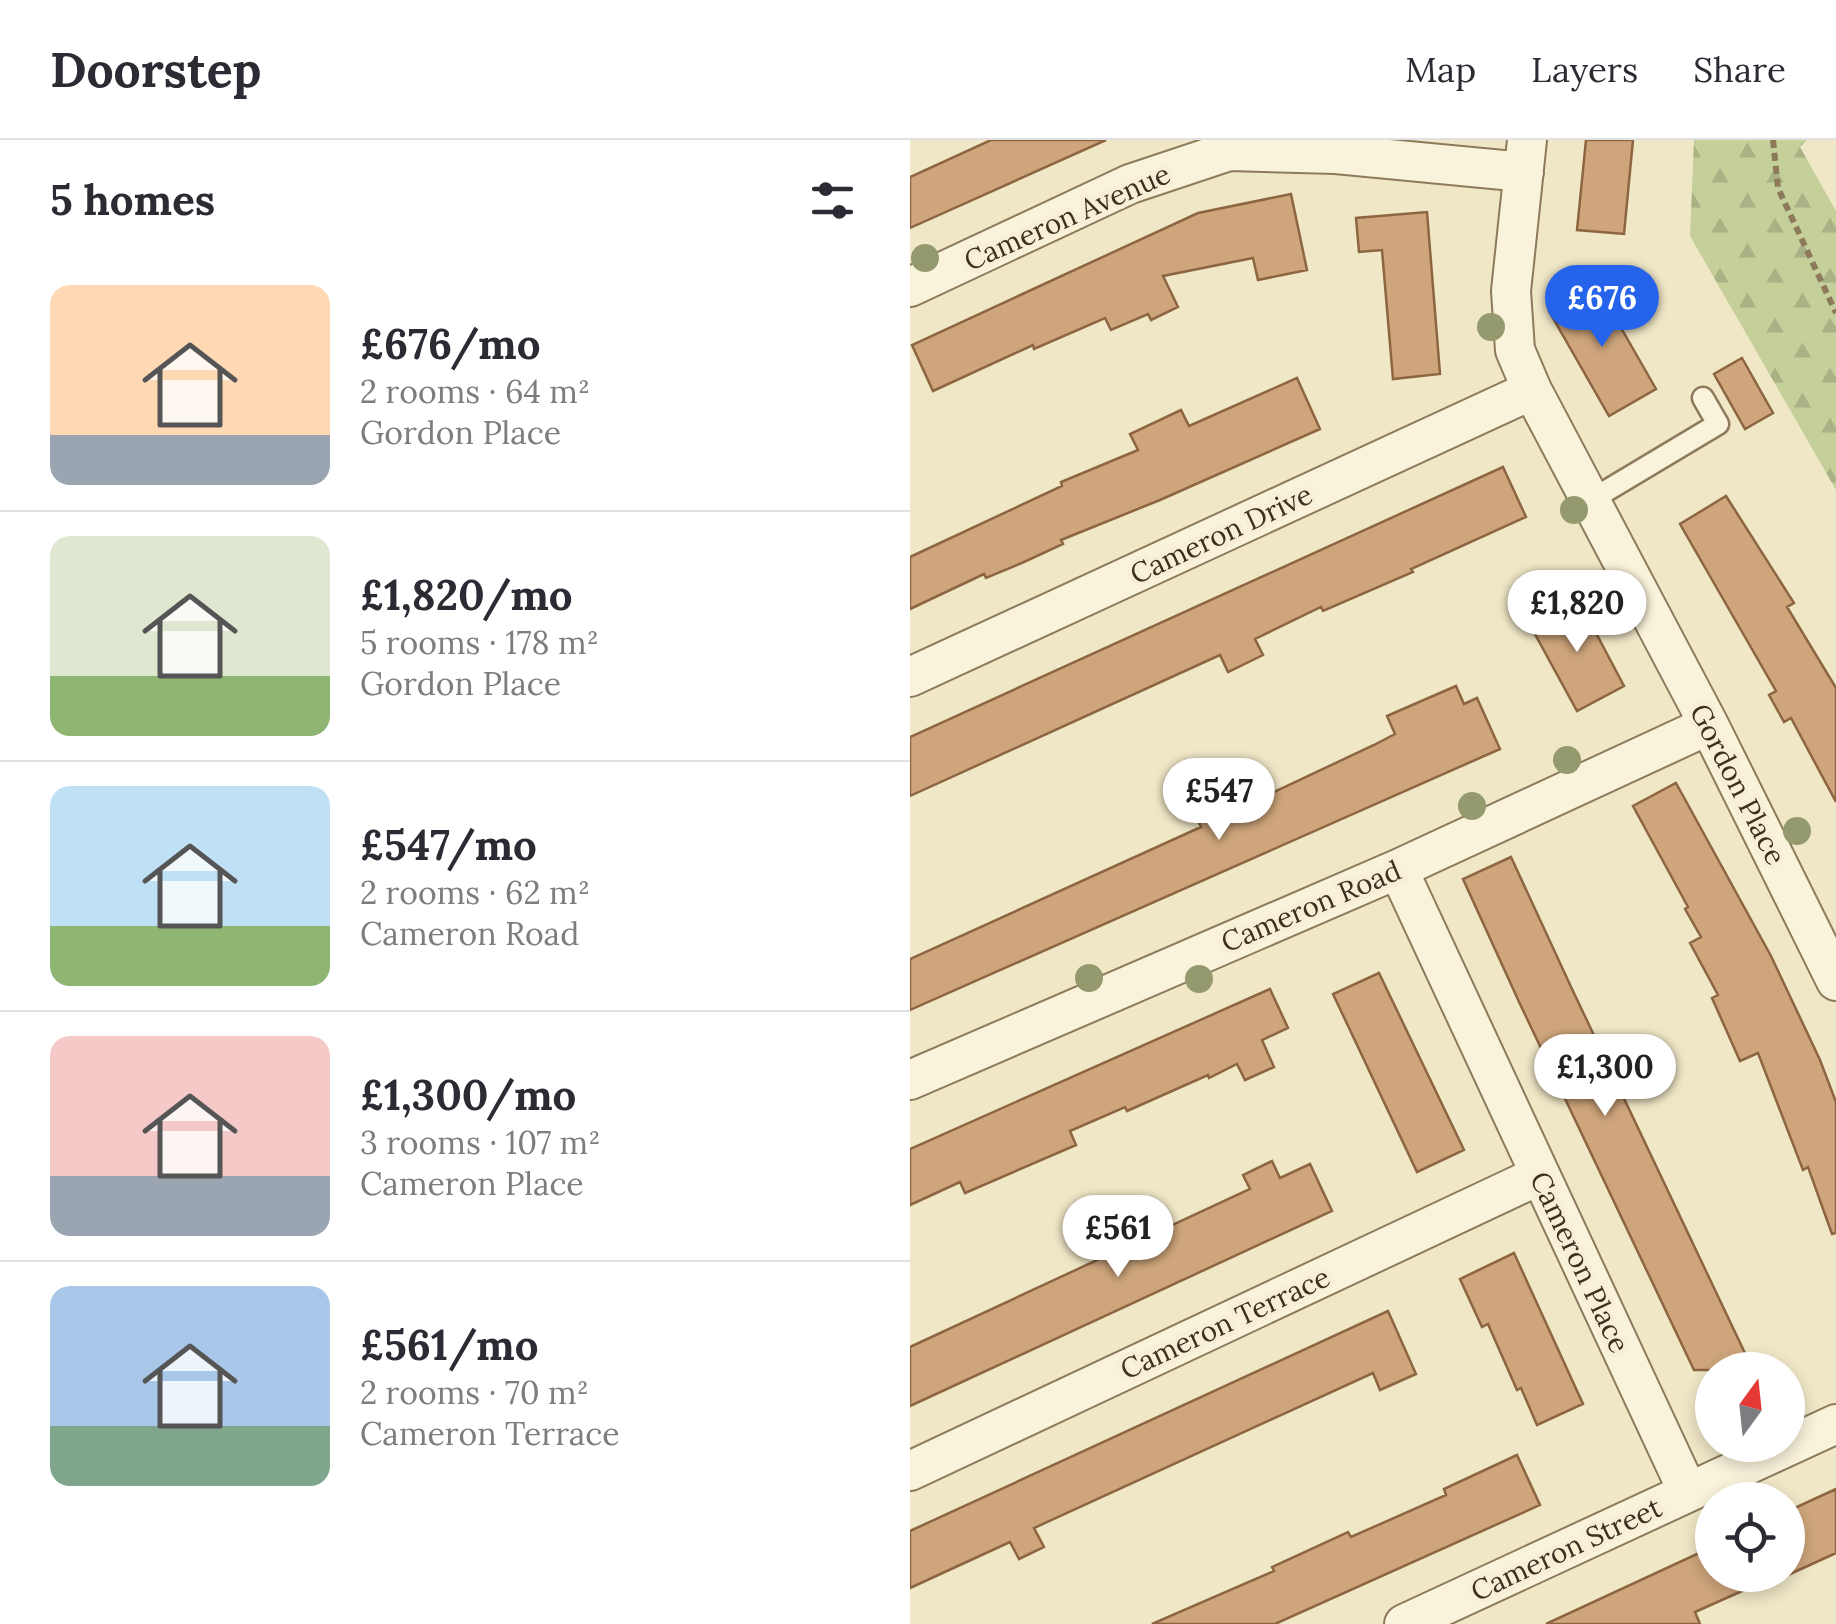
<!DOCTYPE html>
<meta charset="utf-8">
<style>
:root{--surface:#fff;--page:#f2f2f3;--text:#2b2b33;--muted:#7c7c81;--line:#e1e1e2;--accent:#2563eb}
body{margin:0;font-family:Lora,serif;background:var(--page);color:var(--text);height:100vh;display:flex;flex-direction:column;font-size:38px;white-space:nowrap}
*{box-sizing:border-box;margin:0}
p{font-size:32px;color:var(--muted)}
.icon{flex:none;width:55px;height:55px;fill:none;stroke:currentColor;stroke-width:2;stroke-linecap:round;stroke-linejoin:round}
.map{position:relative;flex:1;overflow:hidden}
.drawer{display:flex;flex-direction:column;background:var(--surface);width:910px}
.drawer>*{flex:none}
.needle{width:65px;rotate:15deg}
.buttons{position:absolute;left:785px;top:1212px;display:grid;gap:20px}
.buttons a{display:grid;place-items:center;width:110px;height:110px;border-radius:50%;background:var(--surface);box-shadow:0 5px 15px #0003;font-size:50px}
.price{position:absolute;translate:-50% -85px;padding:0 22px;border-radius:35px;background:#fff;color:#222;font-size:32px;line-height:65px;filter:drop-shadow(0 2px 5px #0008)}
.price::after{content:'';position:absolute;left:50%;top:60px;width:30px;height:22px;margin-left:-15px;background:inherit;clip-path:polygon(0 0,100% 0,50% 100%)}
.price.selected{background:var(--accent);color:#fff}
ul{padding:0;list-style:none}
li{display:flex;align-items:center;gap:30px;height:250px;padding:0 50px}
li+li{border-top:2px solid var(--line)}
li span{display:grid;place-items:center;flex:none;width:280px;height:200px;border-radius:20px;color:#555}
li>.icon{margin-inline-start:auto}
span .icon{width:120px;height:120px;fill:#fffc;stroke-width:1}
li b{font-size:42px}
h2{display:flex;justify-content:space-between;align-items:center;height:120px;padding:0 50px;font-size:42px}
header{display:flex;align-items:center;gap:60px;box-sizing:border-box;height:140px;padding:0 50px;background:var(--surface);border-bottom:2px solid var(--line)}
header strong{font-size:48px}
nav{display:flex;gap:55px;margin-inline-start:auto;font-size:35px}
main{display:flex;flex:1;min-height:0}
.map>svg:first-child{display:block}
.forest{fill:url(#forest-firs)}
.building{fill:#cfa67c;stroke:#8c6541;stroke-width:2.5}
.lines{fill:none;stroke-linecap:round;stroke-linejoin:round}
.service-casing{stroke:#8c7a5b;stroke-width:25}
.minor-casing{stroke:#8c7a5b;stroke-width:42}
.path{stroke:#8c7a5b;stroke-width:6;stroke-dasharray:8 5;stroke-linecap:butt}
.service{stroke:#faf3db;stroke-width:20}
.minor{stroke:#faf3db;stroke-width:38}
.tree{fill:#94996e}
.labels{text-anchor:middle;stroke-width:9;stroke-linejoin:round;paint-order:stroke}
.street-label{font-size:28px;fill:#3c3020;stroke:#f7f0d7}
</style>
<header>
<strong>Doorstep</strong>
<nav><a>Map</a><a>Layers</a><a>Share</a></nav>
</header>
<main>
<section class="drawer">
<h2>5 homes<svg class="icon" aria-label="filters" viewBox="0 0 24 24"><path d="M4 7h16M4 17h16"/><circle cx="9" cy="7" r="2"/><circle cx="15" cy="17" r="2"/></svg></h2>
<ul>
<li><span style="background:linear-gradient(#ffd9b3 75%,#9aa5b1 0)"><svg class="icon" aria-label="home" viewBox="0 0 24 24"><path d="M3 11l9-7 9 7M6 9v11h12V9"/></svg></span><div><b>£676/mo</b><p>2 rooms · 64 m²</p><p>Gordon Place</p></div></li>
<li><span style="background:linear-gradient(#dfe7d0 70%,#8fb573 0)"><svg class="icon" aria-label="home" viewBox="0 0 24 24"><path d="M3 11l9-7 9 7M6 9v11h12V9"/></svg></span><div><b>£1,820/mo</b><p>5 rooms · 178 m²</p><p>Gordon Place</p></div></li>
<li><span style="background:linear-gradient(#bfe0f5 70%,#8fb573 0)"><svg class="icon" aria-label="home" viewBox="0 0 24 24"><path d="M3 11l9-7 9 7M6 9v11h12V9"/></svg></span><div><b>£547/mo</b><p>2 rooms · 62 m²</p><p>Cameron Road</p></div></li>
<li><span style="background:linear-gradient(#f6c9c9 70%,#9aa5b1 0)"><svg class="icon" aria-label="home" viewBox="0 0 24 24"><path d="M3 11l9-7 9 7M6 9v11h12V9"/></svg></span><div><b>£1,300/mo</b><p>3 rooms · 107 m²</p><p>Cameron Place</p></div></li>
<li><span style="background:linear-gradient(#a9c7e8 70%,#7fa58c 0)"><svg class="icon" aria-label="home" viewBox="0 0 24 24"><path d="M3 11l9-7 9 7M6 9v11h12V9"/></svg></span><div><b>£561/mo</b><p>2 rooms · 70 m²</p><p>Cameron Terrace</p></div></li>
</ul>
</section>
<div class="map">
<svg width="926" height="1484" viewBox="0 0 926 1484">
<defs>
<pattern id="forest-firs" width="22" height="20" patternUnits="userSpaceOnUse" patternTransform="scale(2.5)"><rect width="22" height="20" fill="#c4cf9a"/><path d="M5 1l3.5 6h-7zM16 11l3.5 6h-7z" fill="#a9b284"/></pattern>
</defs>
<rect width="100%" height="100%" fill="#f0e7c7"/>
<path class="forest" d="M 784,0 L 897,0 L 890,7 L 926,71 L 926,350 L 780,96 Z"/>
<path class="building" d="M 81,0 L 196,0 L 0,88 L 0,37 Z
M 676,0 L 723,0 L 714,94 L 667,90 Z
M 381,54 L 397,130 L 348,140 L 343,118 L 253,136 L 268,167 L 241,180 L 238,174 L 201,190 L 195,178 L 124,209 L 123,205 L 23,251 L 2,205 L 288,73 Z
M 517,72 L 530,234 L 483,239 L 472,110 L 449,112 L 446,78 Z
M 686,144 L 746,249 L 699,276 L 639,171 Z
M 832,218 L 863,273 L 835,289 L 804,234 Z
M 387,238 L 410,289 L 250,360 L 151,400 L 153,404 L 114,422 L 76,438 L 74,434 L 0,469 L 0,417 L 152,346 L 151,342 L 228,310 L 220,294 L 271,270 L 279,286 Z
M 593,327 L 616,377 L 501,429 L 503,432 L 413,471 L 411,467 L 345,499 L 353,515 L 318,532 L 310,515 L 0,656 L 0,597 Z
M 816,356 L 884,463 L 877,467 L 926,548 L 926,662 L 881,578 L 874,582 L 859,555 L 866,551 L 770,384 Z
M 668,459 L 714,546 L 667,571 L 620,485 Z
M 546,546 L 554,564 L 567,558 L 590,609 L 0,870 L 0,819 L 291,687 L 281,664 L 310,652 L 319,673 L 464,605 L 485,594 L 477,576 Z
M 766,643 L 861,816 L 910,920 L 926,962 L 926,1093 L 922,1094 L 898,1027 L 893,1030 L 848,913 L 830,921 L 802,858 L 808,855 L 780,803 L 791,797 L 775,769 L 778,767 L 723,666 Z
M 601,717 L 662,849 L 843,1230 L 784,1230 L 610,864 L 553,739 Z
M 469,833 L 554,1010 L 507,1032 L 423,854 Z
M 360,849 L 378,888 L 352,900 L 364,927 L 335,940 L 327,924 L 299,938 L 298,935 L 217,971 L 215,967 L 160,991 L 166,1005 L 55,1053 L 50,1042 L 0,1065 L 0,1009 Z
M 362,1021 L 370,1038 L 400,1024 L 422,1071 L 0,1266 L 0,1207 L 340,1049 L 333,1035 Z
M 604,1113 L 673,1264 L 627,1285 L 611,1248 L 607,1250 L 578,1184 L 572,1187 L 550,1139 Z
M 478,1171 L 506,1234 L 470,1250 L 463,1233 L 124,1388 L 134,1407 L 109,1419 L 100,1402 L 0,1448 L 0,1391 Z
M 607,1315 L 630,1365 L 365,1484 L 242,1484 L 364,1431 L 362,1427 L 438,1392 L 441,1397 L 536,1355 L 534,1349 Z
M 926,1349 L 926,1413 L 878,1435 L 878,1371 Z
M 802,1407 L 802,1435 L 868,1435 L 785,1472 L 790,1484 L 636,1484 Z"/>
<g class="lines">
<defs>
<path id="service" d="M 681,360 L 808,284 L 793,258"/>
<path id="minor" d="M 617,0 L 601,151 L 605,210 L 622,250 L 799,585 L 926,841
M 0,147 L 220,44 L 319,11 L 426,14 L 614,32
M 0,537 L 622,250
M 488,729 L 778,1352
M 0,940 L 488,729 L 799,585
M 0,1331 L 630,1035
M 494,1484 L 926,1284"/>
</defs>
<use href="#service" class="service-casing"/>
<use href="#minor" class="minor-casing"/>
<path class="path" d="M 863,0 L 868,48 L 926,173"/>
<use href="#service" class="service"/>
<use href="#minor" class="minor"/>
</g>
<g class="tree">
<circle cx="15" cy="118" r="14"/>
<circle cx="581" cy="187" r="14"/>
<circle cx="664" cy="370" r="14"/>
<circle cx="657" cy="620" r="14"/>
<circle cx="562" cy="666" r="14"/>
<circle cx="887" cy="691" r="14"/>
<circle cx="179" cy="838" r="14"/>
<circle cx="289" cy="839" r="14"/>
</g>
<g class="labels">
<g class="street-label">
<text transform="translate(157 77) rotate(-24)" y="10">Cameron Avenue</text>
<text transform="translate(311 394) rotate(-25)" y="10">Cameron Drive</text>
<text transform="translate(828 644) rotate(63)" y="10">Gordon Place</text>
<text transform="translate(401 766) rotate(-23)" y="10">Cameron Road</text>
<text transform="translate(670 1122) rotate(65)" y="10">Cameron Place</text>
<text transform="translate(315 1183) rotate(-25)" y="10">Cameron Terrace</text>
<text transform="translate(656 1409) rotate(-25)" y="10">Cameron Street</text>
</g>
</g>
</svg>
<div class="buttons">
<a><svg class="needle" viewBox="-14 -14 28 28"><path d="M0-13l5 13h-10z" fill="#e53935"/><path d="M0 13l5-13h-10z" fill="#7c7c81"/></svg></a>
<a><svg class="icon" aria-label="locate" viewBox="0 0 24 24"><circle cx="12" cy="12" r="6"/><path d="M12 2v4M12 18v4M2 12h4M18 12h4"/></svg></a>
</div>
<b class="price selected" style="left:692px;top:210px">£676</b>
<b class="price" style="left:667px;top:515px">£1,820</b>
<b class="price" style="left:309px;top:703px">£547</b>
<b class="price" style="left:695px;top:979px">£1,300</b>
<b class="price" style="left:208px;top:1140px">£561</b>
</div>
</main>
